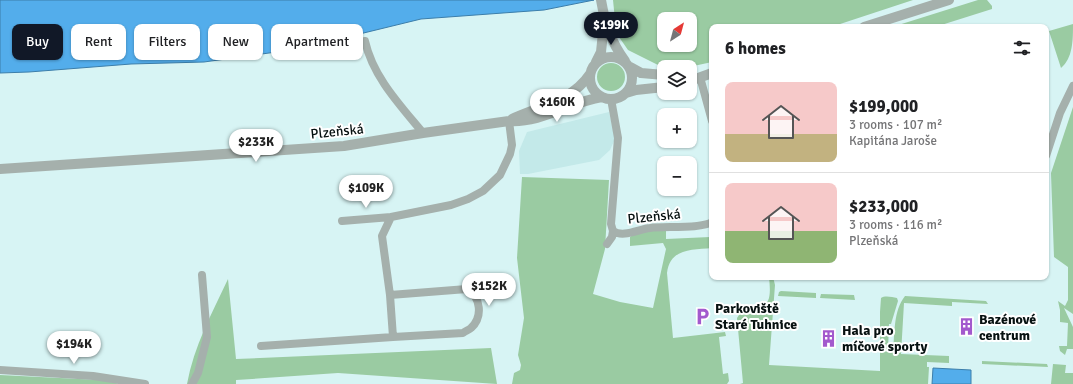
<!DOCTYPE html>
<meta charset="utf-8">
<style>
:root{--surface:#fff;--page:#f2f2f2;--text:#202124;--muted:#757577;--line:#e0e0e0;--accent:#111827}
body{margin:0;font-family:Signika,sans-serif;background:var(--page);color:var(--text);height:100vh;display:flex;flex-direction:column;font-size:15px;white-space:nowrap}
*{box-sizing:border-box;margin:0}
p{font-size:13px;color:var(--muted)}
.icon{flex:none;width:22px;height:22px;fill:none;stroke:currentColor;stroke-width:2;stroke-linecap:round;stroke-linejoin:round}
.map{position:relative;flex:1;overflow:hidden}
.details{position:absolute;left:709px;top:24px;width:340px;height:256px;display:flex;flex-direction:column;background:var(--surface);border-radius:8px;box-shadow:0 1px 3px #0004}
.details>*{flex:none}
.guide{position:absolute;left:12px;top:24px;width:380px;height:36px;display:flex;gap:8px}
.needle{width:26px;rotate:36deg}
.tools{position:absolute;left:657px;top:12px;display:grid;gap:8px}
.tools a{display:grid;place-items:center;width:40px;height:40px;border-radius:8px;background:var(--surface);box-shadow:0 1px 3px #0004;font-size:20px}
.price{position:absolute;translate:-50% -34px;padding:0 9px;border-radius:14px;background:#fff;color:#222;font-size:13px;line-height:26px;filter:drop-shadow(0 1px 2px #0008)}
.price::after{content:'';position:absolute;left:50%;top:24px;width:12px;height:9px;margin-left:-6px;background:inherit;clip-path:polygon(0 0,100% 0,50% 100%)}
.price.active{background:var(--accent);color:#fff}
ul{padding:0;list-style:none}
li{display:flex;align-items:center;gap:12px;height:100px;padding:0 16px}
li+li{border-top:1px solid var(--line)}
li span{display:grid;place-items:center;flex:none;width:112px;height:80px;border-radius:8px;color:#555}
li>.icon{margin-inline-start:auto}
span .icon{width:48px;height:48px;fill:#fffc;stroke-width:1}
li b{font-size:17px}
h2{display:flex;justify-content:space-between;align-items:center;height:48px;padding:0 16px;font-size:17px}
.tag{padding:0 14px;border-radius:8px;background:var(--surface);box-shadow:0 1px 3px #0004;font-size:14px;line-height:36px}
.tag.active{background:var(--accent);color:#fff}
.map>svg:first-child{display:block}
.built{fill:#c3e9e9}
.green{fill:#9acba2;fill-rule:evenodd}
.water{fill:#53adeb;stroke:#3c7eaa}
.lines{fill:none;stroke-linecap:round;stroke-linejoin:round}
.minor{stroke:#a5b0ac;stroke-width:8}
.tertiary{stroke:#a5b0ac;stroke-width:10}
.labels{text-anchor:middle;stroke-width:4;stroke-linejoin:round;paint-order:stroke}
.street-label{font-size:14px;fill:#071111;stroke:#fff}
.poi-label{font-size:14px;font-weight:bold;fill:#071111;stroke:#fff;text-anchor:start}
</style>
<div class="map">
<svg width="1073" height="384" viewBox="0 0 1073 384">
<rect width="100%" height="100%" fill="#d7f4f4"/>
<path class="built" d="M 609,112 L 615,139 L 610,150 L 599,160 L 528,174 L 520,174 L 519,151 L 527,132 Z"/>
<path class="green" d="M 613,0 L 913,0 L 831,27 L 712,27 L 712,62 L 689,67 L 664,68 L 628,50 L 619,37 L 616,30 ZM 664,19 L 690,19 L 690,45 L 664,45 Z
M 978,0 L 987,0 L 992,6 L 992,9 L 935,27 L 892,27 Z
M 1073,24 C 1073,40 1073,58 1061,68 L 1049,31 Z
M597 77a14 14 0 1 1 28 0a14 14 0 1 1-28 0Z
M 1073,107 L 1073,314 L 1064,308 L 1073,327 L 1073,349 L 1067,349 L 1065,355 L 1060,351 L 1059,346 L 1067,346 L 1068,323 L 1060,322 L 1060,310 L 1058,301 L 1065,306 L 1068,300 L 1068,267 L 1054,257 L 1051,173 Z
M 522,177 L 609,180 L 605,249 L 593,294 L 620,302 L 653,308 L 666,249 L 663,243 L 630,246 L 630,237 C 638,229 655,231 666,231 L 666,239 L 710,237 L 709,224 L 712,222 L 712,248 C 692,250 670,248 667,273 L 673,338 L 725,332 L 726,336 L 719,337 L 723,374 L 728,373 L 729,381 L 727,384 L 512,384 L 514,373 L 520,370 L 521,365 L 518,355 L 524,318 L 517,258 Z
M 769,277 L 773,277 L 775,285 L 769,365 L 880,371 L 880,312 L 881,298 C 885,295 892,297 897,298 L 898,301 L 891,324 L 889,324 L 888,350 L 893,351 C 895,334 893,311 905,296 L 986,301 L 988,304 L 952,302 L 952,306 L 904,303 L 901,354 L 949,356 L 949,363 L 927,362 L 927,367 L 929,367 L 928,384 L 740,384 L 743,383 L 737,318 L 741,312 C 768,308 772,305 769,277 Z
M 228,279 L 236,359 L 491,348 L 497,384 L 338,373 L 236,380 L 236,384 L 187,384 C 194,346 212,313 228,279 Z
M 781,291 L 816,293 L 816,298 L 778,296 L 779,292 Z
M 821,294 L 854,295 L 855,300 L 820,298 Z
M 982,361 L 1047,364 L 1048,367 L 982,364 Z
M 1053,364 L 1066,365 L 1065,373 L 1073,373 L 1073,384 L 1051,384 Z
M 0,375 L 99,380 L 121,384 L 0,384 Z"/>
<path class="water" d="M 0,0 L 594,0 L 544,10 L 421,19 L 298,49 L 204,62 L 131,64 L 29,72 L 0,73 Z
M 933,368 L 971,370 L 971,384 L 932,384 Z"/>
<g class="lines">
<path class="minor" d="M 365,41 C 373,77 400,105 423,133
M 700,77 L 712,121
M 611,99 L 618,138 L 611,224 L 613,231 C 623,238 639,229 650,228 C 664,226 701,229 712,222
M 1046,156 L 1060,113 L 1073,86
M 342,221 L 391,217
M 607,244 L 612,237 L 613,231
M 390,295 L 467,289 C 481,297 483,317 471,328 C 469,330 465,331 463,333 L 393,337
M 261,346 L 393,337 L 390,295 L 382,236 L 391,217 L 451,205 L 468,199 L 483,191 L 500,175 L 510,154 L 512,145 L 509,121
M 0,370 L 93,376 L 145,384
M 192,384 L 198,373 L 207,337 L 202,275"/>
<path class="tertiary" d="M 601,0 C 605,23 611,42 625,61
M 864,27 L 949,0
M590 78a21 21 0 1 1 42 0a21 21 0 1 1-42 0Z
M 596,62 L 601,52 L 604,23
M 630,67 L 641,73 L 664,75
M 690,81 L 712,73
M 626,93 L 636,90 L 664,87
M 512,119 C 540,106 572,101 590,74
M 0,169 L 344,146 L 423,133 L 509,121 C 542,123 570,102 602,97"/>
</g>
<defs>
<symbol id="parking-bare" viewBox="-9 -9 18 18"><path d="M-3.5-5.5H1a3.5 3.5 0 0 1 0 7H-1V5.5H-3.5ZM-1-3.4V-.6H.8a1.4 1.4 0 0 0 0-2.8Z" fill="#a359cd" stroke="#fff" stroke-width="2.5" paint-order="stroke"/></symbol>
<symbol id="building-bare" viewBox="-9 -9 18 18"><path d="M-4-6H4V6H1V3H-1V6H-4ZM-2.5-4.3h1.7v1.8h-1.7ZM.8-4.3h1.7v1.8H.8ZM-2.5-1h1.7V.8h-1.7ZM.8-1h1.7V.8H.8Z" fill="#a359cd" stroke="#fff" stroke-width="2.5" paint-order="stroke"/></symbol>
</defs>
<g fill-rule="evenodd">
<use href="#parking-bare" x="690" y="304" width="25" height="25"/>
<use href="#building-bare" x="954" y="314" width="25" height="25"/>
<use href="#building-bare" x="816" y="326" width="25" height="25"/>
</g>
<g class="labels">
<g class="street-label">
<text transform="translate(337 131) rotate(-6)" y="5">Plzeňská</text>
<text transform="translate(654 216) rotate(-6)" y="5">Plzeňská</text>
</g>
<g class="poi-label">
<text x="715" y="313">Parkoviště<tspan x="715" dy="16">Staré Tuhnice</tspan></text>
<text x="979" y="324">Bazénové<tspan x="979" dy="16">centrum</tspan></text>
<text x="842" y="335">Hala pro<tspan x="842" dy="16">míčové sporty</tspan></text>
</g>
</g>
</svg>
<div class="tools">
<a><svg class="needle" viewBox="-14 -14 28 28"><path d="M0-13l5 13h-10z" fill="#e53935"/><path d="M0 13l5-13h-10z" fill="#757577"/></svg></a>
<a><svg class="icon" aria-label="layers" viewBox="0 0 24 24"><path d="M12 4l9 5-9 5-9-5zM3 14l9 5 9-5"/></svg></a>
<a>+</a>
<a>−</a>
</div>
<b class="price active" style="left:611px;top:46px">$199K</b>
<b class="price" style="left:557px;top:123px">$160K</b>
<b class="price" style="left:256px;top:163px">$233K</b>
<b class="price" style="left:366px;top:209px">$109K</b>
<b class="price" style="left:489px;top:307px">$152K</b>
<b class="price" style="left:74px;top:365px">$194K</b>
<div class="guide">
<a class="tag active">Buy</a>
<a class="tag">Rent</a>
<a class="tag">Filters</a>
<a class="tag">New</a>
<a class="tag">Apartment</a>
</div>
<section class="details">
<h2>6 homes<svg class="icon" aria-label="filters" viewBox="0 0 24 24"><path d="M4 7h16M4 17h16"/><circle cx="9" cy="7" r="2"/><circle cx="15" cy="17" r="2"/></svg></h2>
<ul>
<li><span style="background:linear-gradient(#f6c9c9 65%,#c2b280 0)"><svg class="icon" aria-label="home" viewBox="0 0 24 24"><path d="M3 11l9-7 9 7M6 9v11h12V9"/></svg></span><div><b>$199,000</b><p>3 rooms · 107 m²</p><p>Kapitána Jaroše</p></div></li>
<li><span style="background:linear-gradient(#f6c9c9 60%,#8fb573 0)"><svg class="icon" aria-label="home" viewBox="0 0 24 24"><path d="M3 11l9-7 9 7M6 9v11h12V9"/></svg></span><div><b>$233,000</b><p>3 rooms · 116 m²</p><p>Plzeňská</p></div></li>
</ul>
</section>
</div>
